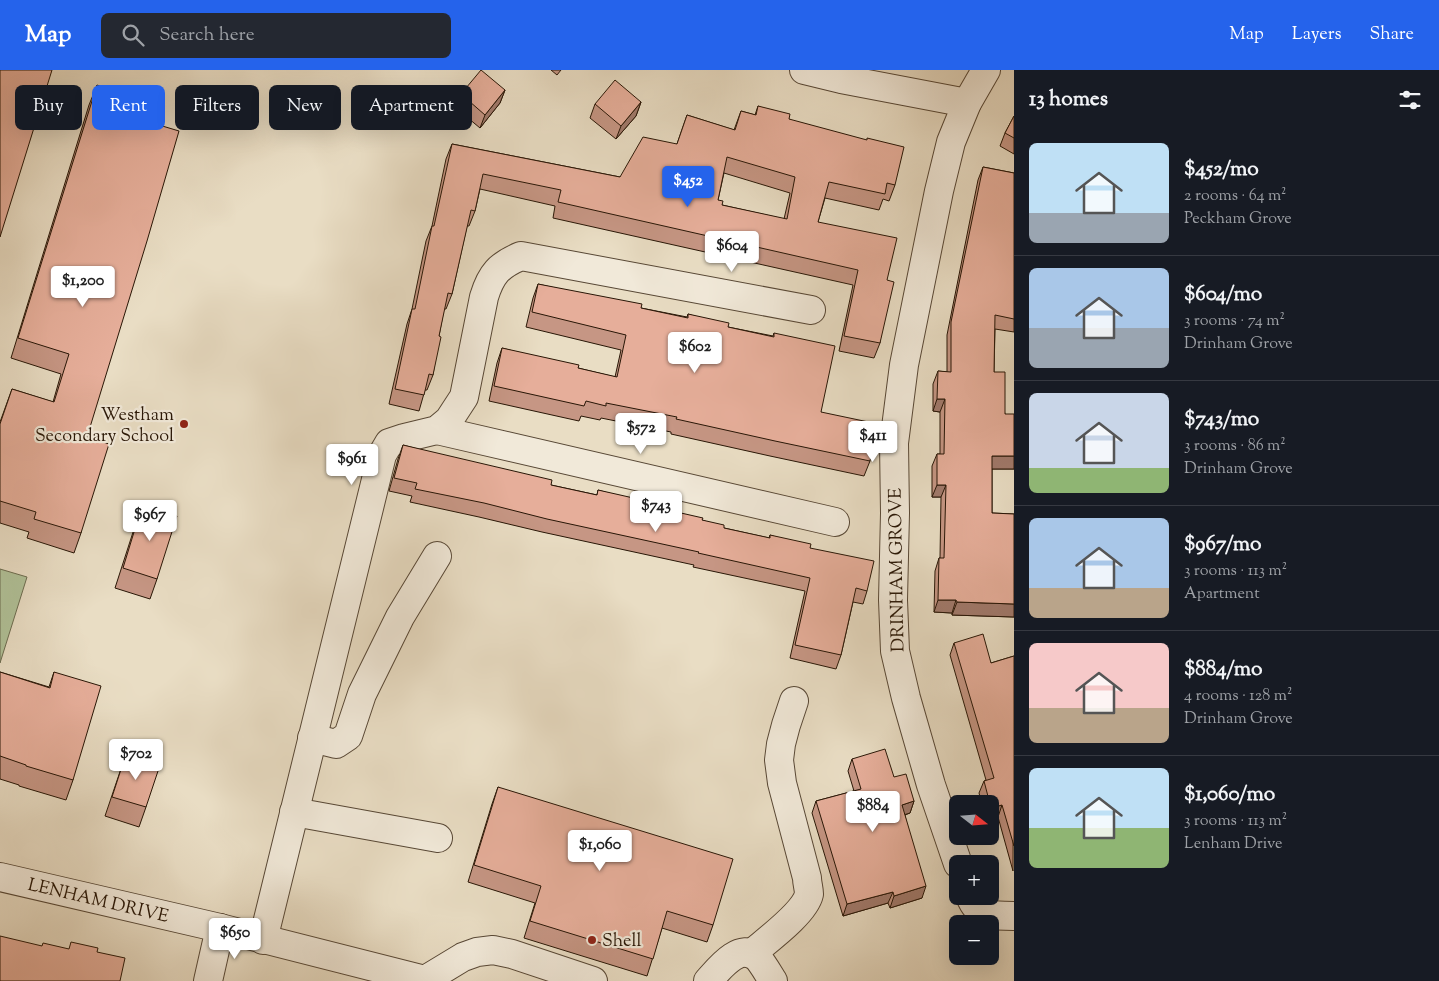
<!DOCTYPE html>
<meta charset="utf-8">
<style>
:root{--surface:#171b24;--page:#242831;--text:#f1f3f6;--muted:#9ea1a6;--line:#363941;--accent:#2563eb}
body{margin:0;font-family:"Sorts Mill Goudy",serif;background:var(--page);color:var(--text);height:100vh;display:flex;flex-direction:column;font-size:19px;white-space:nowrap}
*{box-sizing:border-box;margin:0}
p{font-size:16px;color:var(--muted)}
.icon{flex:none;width:28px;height:28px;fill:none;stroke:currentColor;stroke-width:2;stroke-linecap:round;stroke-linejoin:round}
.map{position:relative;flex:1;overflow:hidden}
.panel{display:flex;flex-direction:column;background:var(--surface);width:425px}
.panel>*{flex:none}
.banner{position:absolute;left:15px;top:15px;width:475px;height:45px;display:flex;gap:10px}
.needle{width:32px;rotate:107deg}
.fabs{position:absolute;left:949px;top:725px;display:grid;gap:10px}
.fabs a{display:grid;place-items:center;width:50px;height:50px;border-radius:8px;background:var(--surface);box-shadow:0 5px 20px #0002;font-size:25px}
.price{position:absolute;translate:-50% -42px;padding:0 11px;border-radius:5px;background:#fff;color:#222;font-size:16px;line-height:32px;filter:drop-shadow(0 1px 2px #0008)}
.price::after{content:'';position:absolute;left:50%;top:30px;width:15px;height:11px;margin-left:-8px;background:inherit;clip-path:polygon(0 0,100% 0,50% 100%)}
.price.on{background:var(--accent);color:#fff}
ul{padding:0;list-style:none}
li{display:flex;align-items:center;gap:15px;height:125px;padding:0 15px}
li+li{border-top:1px solid var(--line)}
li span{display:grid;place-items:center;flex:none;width:140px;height:100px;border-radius:8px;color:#555}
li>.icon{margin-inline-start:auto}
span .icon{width:60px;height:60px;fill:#fffc;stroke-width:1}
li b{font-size:21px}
h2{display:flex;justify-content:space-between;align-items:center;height:60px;padding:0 15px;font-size:21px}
.pill{padding:0 18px;border-radius:8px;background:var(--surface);box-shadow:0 5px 20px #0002;font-size:18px;line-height:45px}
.pill.on{background:var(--accent);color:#fff}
header{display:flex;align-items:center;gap:30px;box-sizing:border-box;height:70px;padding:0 25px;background:var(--accent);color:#fff}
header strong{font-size:24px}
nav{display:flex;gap:28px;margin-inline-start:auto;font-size:18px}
.search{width:350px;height:45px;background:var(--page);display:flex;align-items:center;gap:12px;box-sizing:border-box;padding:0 18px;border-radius:8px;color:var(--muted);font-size:19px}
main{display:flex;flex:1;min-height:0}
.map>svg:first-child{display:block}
.pitch{fill:#b1c299;stroke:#6c6c50}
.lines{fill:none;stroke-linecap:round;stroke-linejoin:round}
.minor-casing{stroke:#584836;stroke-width:30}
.minor{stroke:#f1e9d9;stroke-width:28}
.wall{fill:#c69684;stroke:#281606;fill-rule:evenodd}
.shaded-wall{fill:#a17a6c;stroke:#281606}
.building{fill:#e6ae9a;stroke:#281606;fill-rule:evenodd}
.poi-dot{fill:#8f2418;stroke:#f1e9d9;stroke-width:2}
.labels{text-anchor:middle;stroke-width:4.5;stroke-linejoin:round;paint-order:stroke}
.poi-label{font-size:18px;fill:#281606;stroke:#f1e9d9;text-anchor:end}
.street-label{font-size:18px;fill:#281606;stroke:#f1e9d9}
</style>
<header>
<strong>Map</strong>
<div class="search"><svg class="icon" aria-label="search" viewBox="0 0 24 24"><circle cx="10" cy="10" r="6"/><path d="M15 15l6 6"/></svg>Search here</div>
<nav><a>Map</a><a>Layers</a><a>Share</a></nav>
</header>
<main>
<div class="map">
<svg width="1014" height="911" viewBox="0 0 1014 911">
<rect width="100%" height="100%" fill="#e9ddc4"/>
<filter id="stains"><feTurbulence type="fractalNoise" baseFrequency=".004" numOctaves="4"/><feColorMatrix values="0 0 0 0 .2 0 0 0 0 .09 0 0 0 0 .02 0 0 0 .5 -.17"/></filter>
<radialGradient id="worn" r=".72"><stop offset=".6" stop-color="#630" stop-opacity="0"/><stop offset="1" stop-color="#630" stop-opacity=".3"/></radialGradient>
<path class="pitch" d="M 0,499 L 27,507 L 0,593 Z"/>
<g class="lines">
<defs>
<g id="minor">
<path d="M 804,0 L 841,9 L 967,33"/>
<path d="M 437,360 L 835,452"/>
<path d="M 312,668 L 336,674 L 348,666 L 362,624 L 400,547 L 437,486"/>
<path d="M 294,742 L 438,768"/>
<path d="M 958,794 L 931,715 L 906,628 L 895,581 L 893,530 L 895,443 L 894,373 L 904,295 L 939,121 L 951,72 L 967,33 L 986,0"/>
<path id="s1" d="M 0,807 L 220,858 L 429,911"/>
<path d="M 970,826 C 979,849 993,845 1014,846"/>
<path d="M 263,870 L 382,385 L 389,373 L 404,368 L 437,360 L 449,350 L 464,327 L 484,227 C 491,204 499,195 521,186 L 811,240"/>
<path d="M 751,884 C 766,871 805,843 809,824 C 809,819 807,813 807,808 L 782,713 L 779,690 L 781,674 L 786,655 L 794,631"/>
<path d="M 425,910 L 463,887 L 477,882 L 493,880 L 512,884 L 593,911"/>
<path d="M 208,911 L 220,858"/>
<path d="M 708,911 C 718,900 740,871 757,887 C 763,894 768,903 773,911"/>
</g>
</defs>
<use href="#minor" class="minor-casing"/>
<use href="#minor" class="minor"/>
</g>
<path class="wall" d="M 551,0 L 561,0 L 557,5 Z
M 97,15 L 129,46 L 87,367 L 81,463 L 74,483 L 27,468 L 29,462 L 0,453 L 0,352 L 12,319 L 53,332 L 61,304 L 11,288 L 89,35 Z
M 505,20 L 500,33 L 480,58 L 456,38 L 461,24 Z
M 641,32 L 636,46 L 616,69 L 590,48 L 595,34 Z
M 758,36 L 789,49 L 895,115 L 889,131 L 883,129 L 879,140 L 825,128 L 818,152 L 887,210 L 880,273 L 874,288 L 839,281 L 853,215 L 553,148 L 555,136 L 480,119 L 475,141 L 469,156 L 467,156 L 452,224 L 446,239 L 444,239 L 439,266 L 433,305 L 427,320 L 425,320 L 419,341 L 389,334 L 407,254 L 412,239 L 426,171 L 432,156 L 446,89 L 452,74 L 620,107 L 677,74 L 687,45 L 734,60 L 741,41 L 755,45 ZM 724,103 L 790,123 L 784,149 L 722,135 L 718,130 Z
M 1014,46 L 1014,84 L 1000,76 L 1005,63 Z
M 983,97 L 1014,103 L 1014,262 L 995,259 L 994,302 L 1005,344 L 1014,399 L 992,399 L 992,443 L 1014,444 L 1014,547 L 952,545 L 952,543 L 934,542 L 935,501 L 939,488 L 940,488 L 941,427 L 932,427 L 932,396 L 937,384 L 940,384 L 940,342 L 933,341 L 933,314 L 938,301 L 947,302 L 947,265 L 978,110 Z
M 538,214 L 641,238 L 687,247 L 688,244 L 728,257 L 773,266 L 774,263 L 821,342 L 870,391 L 864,406 L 770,386 L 671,364 L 671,362 L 601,348 L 600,350 L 581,346 L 579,351 L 489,331 L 497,293 L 502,278 L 578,298 L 615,307 L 621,280 L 526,257 L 533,228 Z
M 403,375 L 551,415 L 597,425 L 598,420 L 702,450 L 724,458 L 769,468 L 770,465 L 810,478 L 867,521 L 863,534 L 853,532 L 841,585 L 836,599 L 790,588 L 805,521 L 693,497 L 694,495 L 542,462 L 479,447 L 410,432 L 412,426 L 389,421 L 398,389 Z
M 142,436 L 157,509 L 150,529 L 115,518 L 135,456 Z
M 954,573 L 991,593 L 1014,586 L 1013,801 L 998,747 L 990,749 L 990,734 L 982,734 L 979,723 L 984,711 L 986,710 L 950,585 Z
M 0,602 L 49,617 L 54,602 L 73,710 L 66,730 L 19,716 L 19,715 L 0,709 Z
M 126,684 L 146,737 L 139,757 L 105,746 Z
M 852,689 L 894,707 L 914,731 L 910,743 L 905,745 L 922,828 L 890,838 L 888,833 L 843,846 L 812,743 L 816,731 L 854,721 L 848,701 Z
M 498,717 L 713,855 L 707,872 L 662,858 L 647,906 L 524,868 L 535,833 L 468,812 L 492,734 Z"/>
<path class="shaded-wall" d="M 505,20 L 500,33 L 480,58 L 485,45 Z
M 641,32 L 636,46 L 616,69 L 621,56 Z
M 937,329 L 945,329 L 940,342 L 933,341 Z
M 992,386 L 1014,386 L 1014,399 L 988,399 Z
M 937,415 L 946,415 L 941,427 L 932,427 Z
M 938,530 L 956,530 L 952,543 L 934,542 Z
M 957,532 L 1014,534 L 1014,547 L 952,545 Z
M 914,731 L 910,743 L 897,747 L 902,735 Z
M 1002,735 L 998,747 L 990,749 L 990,741 L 991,738 Z
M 926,816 L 922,828 L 890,838 L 894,826 Z
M 893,822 L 888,833 L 843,846 L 847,834 Z"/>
<path class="building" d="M 0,0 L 52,0 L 0,167 Z
M 481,0 L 505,20 L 485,45 L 461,24 Z
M 615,10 L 641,32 L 621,56 L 595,34 Z
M 97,15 L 135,27 L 129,46 L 179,61 L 147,171 L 87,367 L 109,374 L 81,463 L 34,449 L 36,442 L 0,431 L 0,354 L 12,319 L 54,332 L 69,284 L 18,268 Z
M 758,36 L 790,44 L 789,49 L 867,70 L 867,68 L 904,77 L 895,115 L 887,113 L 885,124 L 829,112 L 818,152 L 897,168 L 887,210 L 894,212 L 880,273 L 844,266 L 858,200 L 558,132 L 561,120 L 483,104 L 475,141 L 471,140 L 452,224 L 448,223 L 439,266 L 441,267 L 433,305 L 429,304 L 424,325 L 395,319 L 412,239 L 415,239 L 432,156 L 434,156 L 452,74 L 620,107 L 643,67 L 677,74 L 687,45 L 735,60 L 741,41 L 756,45 ZM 727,87 L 795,107 L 787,149 L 722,135 L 723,131 L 718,130 Z
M 1014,46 L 1014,68 L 1005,63 Z
M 983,97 L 1014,103 L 1014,249 L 995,245 L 994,302 L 1005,302 L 1005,344 L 1014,344 L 1014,386 L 992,386 L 992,443 L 1014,444 L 1014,534 L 957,532 L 956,530 L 938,530 L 939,488 L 944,488 L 946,415 L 937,415 L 937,384 L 944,384 L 945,329 L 937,329 L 938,301 L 951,302 L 951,252 Z
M 538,214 L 642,234 L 641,238 L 688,248 L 688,244 L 729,253 L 728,257 L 774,267 L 774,263 L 835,276 L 821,342 L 878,354 L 870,391 L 775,371 L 676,349 L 677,347 L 606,333 L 606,336 L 586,331 L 584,336 L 494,316 L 502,278 L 579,295 L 578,298 L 617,307 L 626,265 L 532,242 Z
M 403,375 L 552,410 L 551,415 L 597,425 L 598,420 L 660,434 L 659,438 L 703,448 L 702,450 L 724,455 L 724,458 L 770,468 L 770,465 L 811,474 L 810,478 L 874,491 L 867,521 L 856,518 L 841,585 L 795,575 L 810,508 L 698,483 L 699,482 L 547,449 L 484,433 L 415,419 L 417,413 L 394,408 Z
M 142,436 L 177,446 L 157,509 L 123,498 Z
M 983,564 L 991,593 L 1014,586 L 1014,776 L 1002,735 L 991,738 L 984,711 L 994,708 L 954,573 Z
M 0,602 L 50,618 L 54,602 L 101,616 L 73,710 L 26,696 L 26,695 L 0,686 Z
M 885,679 L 894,707 L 906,704 L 914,731 L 902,735 L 926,816 L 894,826 L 893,822 L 847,834 L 816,731 L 861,719 L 852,689 Z
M 126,684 L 160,695 L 146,737 L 112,727 Z
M 498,717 L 733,789 L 713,855 L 667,841 L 653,889 L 530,851 L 541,816 L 474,795 Z
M 0,866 L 42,876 L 43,873 L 69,879 L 71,872 L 98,878 L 97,882 L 125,888 L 120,911 L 0,911 Z"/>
<g class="poi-dot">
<circle cx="184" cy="354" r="5"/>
<circle cx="592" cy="870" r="5"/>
</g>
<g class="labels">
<g class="poi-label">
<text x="174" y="350">Westham<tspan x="174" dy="21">Secondary School</tspan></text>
<text x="602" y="876" text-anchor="start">Shell</text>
</g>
<g class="street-label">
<text transform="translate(896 500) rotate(-91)" y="6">DRINHAM GROVE</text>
<text dy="6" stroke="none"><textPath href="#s1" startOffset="101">LENHAM DRIVE</textPath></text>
</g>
</g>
<rect width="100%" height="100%" filter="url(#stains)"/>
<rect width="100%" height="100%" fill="url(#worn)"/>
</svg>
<div class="fabs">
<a><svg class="needle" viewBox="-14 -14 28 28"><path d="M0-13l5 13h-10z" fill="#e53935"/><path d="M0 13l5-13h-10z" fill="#9ea1a6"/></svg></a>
<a>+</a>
<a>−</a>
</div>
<b class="price on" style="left:688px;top:138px">$452</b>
<b class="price" style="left:732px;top:203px">$604</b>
<b class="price" style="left:83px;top:238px">$1,200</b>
<b class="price" style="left:695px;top:304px">$602</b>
<b class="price" style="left:641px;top:385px">$572</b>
<b class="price" style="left:873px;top:393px">$411</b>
<b class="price" style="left:352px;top:416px">$961</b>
<b class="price" style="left:656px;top:463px">$743</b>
<b class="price" style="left:150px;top:472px">$967</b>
<b class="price" style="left:136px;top:711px">$702</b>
<b class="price" style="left:873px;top:763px">$884</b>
<b class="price" style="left:600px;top:802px">$1,060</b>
<b class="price" style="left:235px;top:890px">$650</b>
<div class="banner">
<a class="pill">Buy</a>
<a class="pill on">Rent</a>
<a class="pill">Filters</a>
<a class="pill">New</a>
<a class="pill">Apartment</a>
</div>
</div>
<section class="panel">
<h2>13 homes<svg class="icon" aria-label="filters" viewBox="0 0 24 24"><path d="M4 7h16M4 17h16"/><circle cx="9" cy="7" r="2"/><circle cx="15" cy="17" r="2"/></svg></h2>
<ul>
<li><span style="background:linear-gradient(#bfe0f5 70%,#9aa5b1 0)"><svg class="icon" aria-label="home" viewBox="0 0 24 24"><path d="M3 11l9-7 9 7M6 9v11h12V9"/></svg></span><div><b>$452/mo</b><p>2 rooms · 64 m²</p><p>Peckham Grove</p></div></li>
<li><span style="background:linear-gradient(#a9c7e8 60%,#9aa5b1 0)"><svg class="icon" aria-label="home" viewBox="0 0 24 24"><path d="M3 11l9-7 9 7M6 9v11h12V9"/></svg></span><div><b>$604/mo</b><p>3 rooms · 74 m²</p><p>Drinham Grove</p></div></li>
<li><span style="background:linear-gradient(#c9d6e8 75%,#8fb573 0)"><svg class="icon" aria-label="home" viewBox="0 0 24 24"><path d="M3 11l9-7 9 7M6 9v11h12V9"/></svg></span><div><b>$743/mo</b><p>3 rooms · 86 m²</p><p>Drinham Grove</p></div></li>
<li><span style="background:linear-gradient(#a9c7e8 70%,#b9a48a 0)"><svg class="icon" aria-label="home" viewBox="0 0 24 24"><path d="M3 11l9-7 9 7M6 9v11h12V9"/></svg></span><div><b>$967/mo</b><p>3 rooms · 113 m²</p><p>Apartment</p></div></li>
<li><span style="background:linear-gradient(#f6c9c9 65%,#b9a48a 0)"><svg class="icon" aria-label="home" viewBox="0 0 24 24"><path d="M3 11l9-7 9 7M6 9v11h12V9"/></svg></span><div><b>$884/mo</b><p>4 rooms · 128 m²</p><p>Drinham Grove</p></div></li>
<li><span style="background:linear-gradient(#bfe0f5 60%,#8fb573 0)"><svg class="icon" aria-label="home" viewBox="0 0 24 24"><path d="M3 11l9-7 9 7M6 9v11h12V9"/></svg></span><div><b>$1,060/mo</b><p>3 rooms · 113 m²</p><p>Lenham Drive</p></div></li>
</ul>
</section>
</main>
